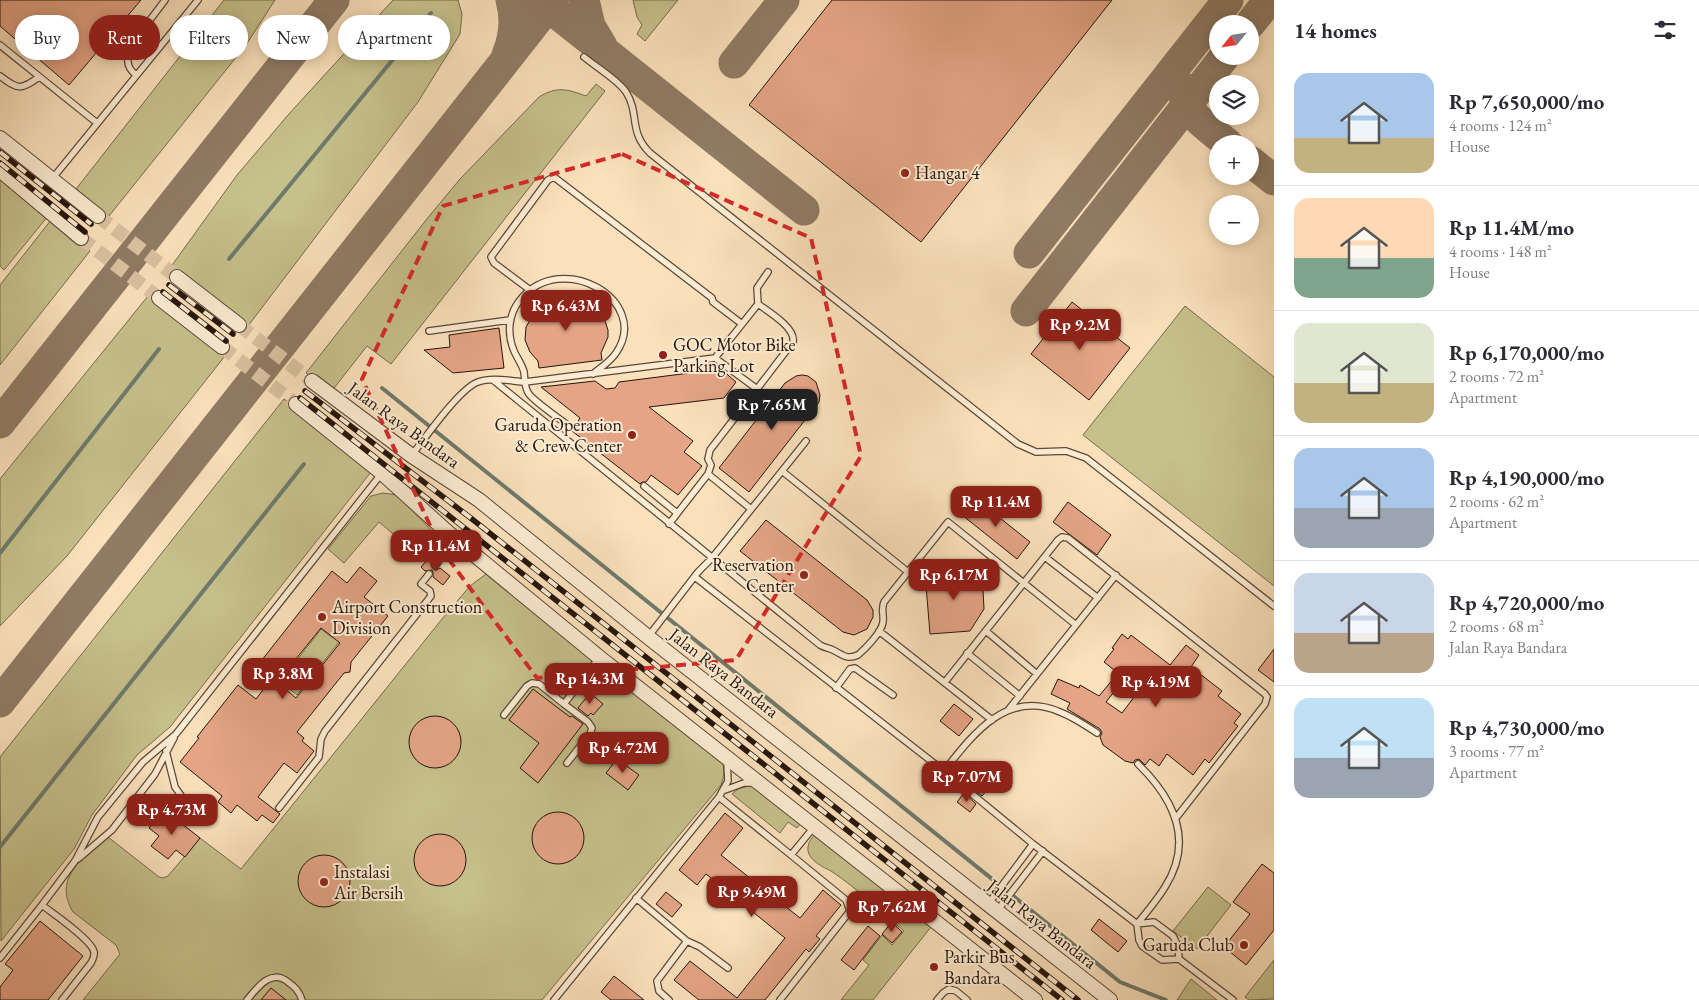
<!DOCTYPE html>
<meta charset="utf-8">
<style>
:root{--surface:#fff;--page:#f2f2f3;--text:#2b2b33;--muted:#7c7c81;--line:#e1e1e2;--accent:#8f2418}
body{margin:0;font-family:"EB Garamond",serif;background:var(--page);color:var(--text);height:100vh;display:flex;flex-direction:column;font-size:19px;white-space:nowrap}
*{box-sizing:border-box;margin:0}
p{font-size:16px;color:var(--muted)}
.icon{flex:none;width:28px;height:28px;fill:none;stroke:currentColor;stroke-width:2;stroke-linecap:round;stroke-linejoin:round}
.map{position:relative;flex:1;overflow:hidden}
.sheet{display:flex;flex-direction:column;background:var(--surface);width:425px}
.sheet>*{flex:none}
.guide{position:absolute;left:15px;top:15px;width:475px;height:45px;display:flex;gap:10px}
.needle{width:32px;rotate:240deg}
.fabs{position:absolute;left:1209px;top:15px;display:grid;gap:10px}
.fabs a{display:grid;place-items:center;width:50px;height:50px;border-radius:50%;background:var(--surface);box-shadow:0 2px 12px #0003;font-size:25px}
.price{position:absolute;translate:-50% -42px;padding:0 11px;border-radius:10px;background:var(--accent);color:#fff;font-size:16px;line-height:32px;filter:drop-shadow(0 1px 2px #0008)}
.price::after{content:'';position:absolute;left:50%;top:30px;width:15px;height:11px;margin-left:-8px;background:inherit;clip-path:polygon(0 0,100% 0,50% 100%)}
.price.active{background:#222;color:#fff}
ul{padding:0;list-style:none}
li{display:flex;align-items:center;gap:15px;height:125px;padding:0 20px}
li+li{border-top:1px solid var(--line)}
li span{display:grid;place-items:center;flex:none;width:140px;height:100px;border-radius:15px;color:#555}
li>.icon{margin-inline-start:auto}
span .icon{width:60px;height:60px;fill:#fffc;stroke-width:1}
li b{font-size:21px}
h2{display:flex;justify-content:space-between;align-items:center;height:60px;padding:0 20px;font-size:21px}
.chip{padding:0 18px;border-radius:22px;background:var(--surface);box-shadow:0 2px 12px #0003;font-size:18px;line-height:45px}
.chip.active{background:var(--accent);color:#fff}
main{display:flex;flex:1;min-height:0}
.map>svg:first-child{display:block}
.green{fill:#c6c08b;stroke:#766a4c}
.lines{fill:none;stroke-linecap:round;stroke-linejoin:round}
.stream{stroke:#6e7a6c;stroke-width:4}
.taxiway{stroke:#907b64;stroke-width:31}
.building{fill:#e4a485;stroke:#25150c}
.tertiary-tunnel{stroke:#dac2a2;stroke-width:14;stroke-dasharray:14 7;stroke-linecap:butt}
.service-casing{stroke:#5a4838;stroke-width:8}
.tertiary-casing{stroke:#5a4838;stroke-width:16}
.service{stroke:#fcecd3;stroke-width:5.5}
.tertiary{stroke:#fcecd3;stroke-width:14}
.rail-casing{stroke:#25150c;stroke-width:5.5}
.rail{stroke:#fcecd3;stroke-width:4;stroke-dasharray:11;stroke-linecap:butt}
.marked{fill:none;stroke:#d62828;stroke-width:4;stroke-dasharray:10 6;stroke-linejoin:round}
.poi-dot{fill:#8f2418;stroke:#fcecd3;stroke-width:2}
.labels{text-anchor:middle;stroke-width:4;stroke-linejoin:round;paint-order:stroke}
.poi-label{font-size:18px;fill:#25150c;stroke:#fcecd3;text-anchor:start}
.street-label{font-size:18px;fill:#25150c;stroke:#fcecd3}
</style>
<main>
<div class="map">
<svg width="1274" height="1000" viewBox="0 0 1274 1000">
<rect width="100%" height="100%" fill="#fae1bc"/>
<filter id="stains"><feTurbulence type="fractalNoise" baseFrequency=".004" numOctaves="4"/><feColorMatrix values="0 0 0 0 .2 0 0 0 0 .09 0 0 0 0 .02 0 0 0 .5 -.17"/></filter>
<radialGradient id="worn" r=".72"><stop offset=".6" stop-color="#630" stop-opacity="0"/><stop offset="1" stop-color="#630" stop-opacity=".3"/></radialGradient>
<path class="green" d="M 224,0 L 275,0 L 246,45 L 109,216 L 76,189 Z
M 393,0 L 458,0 L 462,14 L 460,34 L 418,102 L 248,326 L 170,268 L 237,175 L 288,115 Z
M 633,0 L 678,0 L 645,41 L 637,34 L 642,25 L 637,17 Z
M 596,84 L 605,91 L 391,364 L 367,346 L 331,392 L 306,373 L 426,220 L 460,179 L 539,97 C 557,86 567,89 586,96 Z
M 0,174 L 48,216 L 4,270 L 0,266 Z
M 51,220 L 90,251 L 0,365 L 0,285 Z
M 148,296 L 225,356 L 67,556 L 0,626 L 0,479 Z
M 1185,306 L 1274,377 L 1274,586 L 1083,435 Z
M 284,399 L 369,465 L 371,472 L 170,727 L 137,755 L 92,815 L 74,849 L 1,941 L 0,757 Z
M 383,493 L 397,495 L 439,538 L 440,546 L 431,559 L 427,555 L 423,559 L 379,522 L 344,563 L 328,549 L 371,496 Z
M 486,574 L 722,762 C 725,770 724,777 721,785 L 542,1000 L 83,1000 L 120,954 L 116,945 L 73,912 C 52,877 84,857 108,837 L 159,877 L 163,878 L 168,876 L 200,838 L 241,869 L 442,619 L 470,586 Z
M 352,613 L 358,618 L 297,695 L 280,682 L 321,629 L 333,638 Z
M 752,785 L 800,824 L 797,828 L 788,822 L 780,833 L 732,794 L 738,789 Z
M 815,834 L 931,927 L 873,1000 L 841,1000 L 869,965 L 863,960 L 882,935 L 892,945 L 904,931 C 880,911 857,888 831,871 C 823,867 810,861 808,851 C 807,844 811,839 815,834 Z
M 1208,887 L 1231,905 L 1197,949 L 1173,931 Z
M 1274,960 L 1274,999 L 1249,1000 L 1245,997 Z
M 1191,979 L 1217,1000 L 1177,1000 Z"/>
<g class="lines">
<path class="stream" d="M 229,259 L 431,13
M 382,388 L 1120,982 L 1166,1000
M 0,553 L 159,349
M 0,847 L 304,464"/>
<path class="taxiway" d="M 540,0 L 804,210
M 584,0 L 590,26 L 602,46
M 1250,24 L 1269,0
M 507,55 C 514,38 516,18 511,0
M 734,63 L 784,0
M 1182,87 C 1185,115 1208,127 1228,144
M 1250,161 L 1274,180
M 1029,253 L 1228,0
M 1026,311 L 1225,56
M 0,423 L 334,0
M 0,702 L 553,0"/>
</g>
<path class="building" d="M 0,0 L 141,0 L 69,85 L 0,26 Z
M 832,0 L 1112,0 L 921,242 L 749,105 Z
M 562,293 L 574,294 L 580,297 L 591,303 L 604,318 L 608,330 L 608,337 L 601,353 L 602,360 L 539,368 L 538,361 L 530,352 L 525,340 L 526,327 L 536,310 L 550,298 Z
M 1072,302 L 1130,348 L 1089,400 L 1031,354 Z
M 499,328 L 504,368 L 453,373 L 424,350 L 450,347 L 449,335 Z
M 721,369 L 736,382 L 724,398 L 649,407 L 693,441 L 684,452 L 702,466 L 678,495 L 651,475 L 646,482 L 642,482 L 640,484 L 572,431 L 580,418 L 541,387 L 595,381 L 606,389 L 615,388 L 619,382 Z
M 802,375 L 808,376 L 816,382 L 820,395 L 819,402 L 749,492 L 719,468 L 785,383 L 796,376 Z
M 975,498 L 1030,542 L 1017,559 L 962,515 Z
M 1068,502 L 1111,535 L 1097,555 L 1053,522 Z
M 766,520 L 867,600 L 873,610 L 873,617 L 867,629 L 854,635 L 843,632 L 740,551 Z
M 428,559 L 432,562 L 431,565 L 433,569 L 436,570 L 440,568 L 450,576 L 443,585 L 433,577 L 433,573 L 432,570 L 425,571 L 421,567 Z
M 360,567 L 377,581 L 364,597 L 388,616 L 351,662 L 350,672 L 344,673 L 297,732 L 304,738 L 302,741 L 314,751 L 297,773 L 284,763 L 258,797 L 280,814 L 273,823 L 262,815 L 257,821 L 237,805 L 231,813 L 218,802 L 222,796 L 180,762 L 199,738 L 197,737 L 238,685 L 256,699 L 272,678 L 296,698 L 340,643 L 321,628 L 278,681 L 258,665 L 332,571 L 347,583 Z
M 982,571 L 984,609 L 970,631 L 930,634 L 925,573 Z
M 1122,634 L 1128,639 L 1131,635 L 1170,665 L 1186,645 L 1199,655 L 1191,667 L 1222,691 L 1218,696 L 1241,714 L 1234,723 L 1238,726 L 1209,763 L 1205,759 L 1193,775 L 1167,754 L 1159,766 L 1150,759 L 1145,765 L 1139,759 L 1135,760 L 1133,763 L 1125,761 L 1103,745 L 1100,737 L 1102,733 L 1100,729 L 1067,709 L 1070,703 L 1051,694 L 1058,679 L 1079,688 L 1080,685 L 1099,696 L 1114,678 L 1121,683 L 1106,702 L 1122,713 L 1137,693 L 1115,676 L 1118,673 L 1104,662 L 1114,649 L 1112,648 Z
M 1274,649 L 1274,682 L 1258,670 Z
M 533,689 L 570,717 L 572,716 L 583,724 L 538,783 L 520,768 L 539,743 L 509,720 Z
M 590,693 L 603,704 L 593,715 L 591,713 L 588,716 L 578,708 Z
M 954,704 L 973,719 L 959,736 L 940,721 Z
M409 742a26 26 0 1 1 52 0a26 26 0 1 1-52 0Z
M 617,759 L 639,775 L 628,790 L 606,773 Z
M 975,780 L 987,790 L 982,796 L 970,786 Z
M 964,793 L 976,804 L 970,812 L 957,802 Z
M 163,809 L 200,838 L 185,857 L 176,850 L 168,859 L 151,846 L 159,836 L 149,828 Z
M532 838a26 26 0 1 1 52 0a26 26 0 1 1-52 0Z
M 725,813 L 743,828 L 721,855 L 800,918 L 823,890 L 841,905 L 816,936 L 820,939 L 809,952 L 806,949 L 765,1000 L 699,1000 L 674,980 L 690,961 L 737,998 L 785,938 L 706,874 L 697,885 L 679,870 Z
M414 860a26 26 0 1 1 52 0a26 26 0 1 1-52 0Z
M298 881a26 26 0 1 1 52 0a26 26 0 1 1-52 0Z
M 1262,864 L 1274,873 L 1274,930 L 1246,965 L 1224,947 L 1250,914 L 1233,902 Z
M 666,892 L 682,905 L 672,917 L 656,904 Z
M 1099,919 L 1127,941 L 1118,952 L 1091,930 Z
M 40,921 L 83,956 L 48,1000 L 0,1000 L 0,987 L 13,970 L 5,964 Z
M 892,922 L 902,932 L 892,943 L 882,934 Z
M 868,926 L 880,936 L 854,970 L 841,960 Z
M 614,976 L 644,1000 L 611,1000 L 601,992 Z
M 271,988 L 286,1000 L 261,1000 Z"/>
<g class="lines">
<path class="tertiary-tunnel" d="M 98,216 L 177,277
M 81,238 L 159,298
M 239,325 L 312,381
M 222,347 L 296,404"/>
<defs>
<path id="service" d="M 0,45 L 97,123
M 584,57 C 596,67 618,80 626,92 C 640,114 628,131 650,153 L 1018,444 L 1036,452 L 1066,451 L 1086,458 L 1274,606
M 136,75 C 131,71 127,66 128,59 C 129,44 156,13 165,0
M 0,76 C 18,90 21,90 39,77
M 52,179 L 198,0
M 530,290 L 494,263 L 491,257 L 548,180 L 554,177 L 712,298 L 713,302 L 742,324
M 758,304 L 757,288 L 768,272
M 429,331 L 510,320
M 715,358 L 758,304 C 769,312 796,328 793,342 L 757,389
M 493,380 L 820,645 C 825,648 829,648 833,650 C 843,655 847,660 858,655 C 865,649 882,632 883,622 C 884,615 881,609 884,602 L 948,522 L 1076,625
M 570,427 C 560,419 536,403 529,394 C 524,388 525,379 524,372 C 522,364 517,358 514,351 C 507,334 508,315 520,300 C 562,248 652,301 616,353 C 610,362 601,367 593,374
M 412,455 C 425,438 460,388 478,382 C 492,377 510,381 525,382 L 715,358 L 757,389 L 710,450 L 708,459 L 711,465 L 708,474 L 751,509
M 782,471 L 908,572
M 644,486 L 677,513
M 669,524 L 708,474
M 1045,557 L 1098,598
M 436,565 L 454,538
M 695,577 L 944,771 L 1033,844 L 1137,924 L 1154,922 L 1173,936 L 1178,946 L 1179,959 L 1233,1000
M 879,631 L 992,720
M 986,631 L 1037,674
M 648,637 L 698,572 L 712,558 L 806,441
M 967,653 L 1020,696
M 945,682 L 1058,540 L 1062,537 L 1068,538 L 1265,694 L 1267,697 L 1265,704 L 1176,818
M 836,688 L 850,669 L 855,668 L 893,695
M 564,704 L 588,722 L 592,728 L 590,734 L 567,763
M 1009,709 L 1116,575
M 504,715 L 527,686 L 532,683 L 539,684 L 564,704 L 599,658
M 166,751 L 175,787 L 182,797 L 199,810
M 1138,764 C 1173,798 1195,840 1165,887 C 1157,900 1147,912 1137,924 L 1139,940 L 1142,946 L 1162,960 L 1179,959
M 944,771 C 973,734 1007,689 1060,712 C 1073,717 1085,725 1097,733
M 725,790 L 744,783 L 754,783
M 719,797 L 728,781 L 727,761
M 279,808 L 319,757 L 321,739 L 325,731 L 431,596 L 430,591 L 421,584 L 429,574
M 78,859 L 112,830 L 155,774 L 174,738
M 636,898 L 687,941 L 700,947 L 728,968
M 989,903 L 1033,844
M 42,905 L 75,861 L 98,817 L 143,762 L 176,734 L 382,473
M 997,911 L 1043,851
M 0,958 L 42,905 C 52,913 92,940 94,952 C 95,956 93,959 91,963 L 62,1000
M 247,1000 C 257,988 271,968 288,982 C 295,987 299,991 302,1000
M 554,1000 L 719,797 L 791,855 L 814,827
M 669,1000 L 659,991 L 657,981 L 687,941
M 780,1000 L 850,911 L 846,900 L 791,855
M 937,1000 L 943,993 L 949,989 L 956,991 L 967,1000"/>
<path id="tertiary" d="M 0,138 L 98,216
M 0,170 L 81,238
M 177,277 L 239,325
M 159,298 L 222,347
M 312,381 L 412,456 L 479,500 L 648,637 L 1110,1000
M 296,404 L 382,473 L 454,538 L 600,658 L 1035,1000"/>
</defs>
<use href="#service" class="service-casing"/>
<use href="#tertiary" class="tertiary-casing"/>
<use href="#service" class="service"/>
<use href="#tertiary" class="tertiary"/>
<defs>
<path id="rail" d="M 0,152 L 91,224
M 0,163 L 85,232
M 169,285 L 233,334
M 163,292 L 226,341
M 305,391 L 472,519 L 1078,1000
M 300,398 L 1062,1000"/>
</defs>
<use href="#rail" class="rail-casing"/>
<use href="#rail" class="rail"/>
</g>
<path class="marked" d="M 622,154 L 811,238 L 861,456 L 736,660 L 537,678 L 441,549 L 362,379 L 443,206 Z"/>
<g class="poi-dot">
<circle cx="905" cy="173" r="5"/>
<circle cx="663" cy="355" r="5"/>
<circle cx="632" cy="435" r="5"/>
<circle cx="804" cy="575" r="5"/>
<circle cx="322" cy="617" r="5"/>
<circle cx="324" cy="882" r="5"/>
<circle cx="1244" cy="945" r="5"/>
<circle cx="934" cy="967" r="5"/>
</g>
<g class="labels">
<g class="poi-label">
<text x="915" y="179">Hangar 4</text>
<text x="673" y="351">GOC Motor Bike<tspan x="673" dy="21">Parking Lot</tspan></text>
<text x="622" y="431" text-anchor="end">Garuda Operation<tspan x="622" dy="21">&amp; Crew Center</tspan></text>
<text x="794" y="571" text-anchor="end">Reservation<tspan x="794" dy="21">Center</tspan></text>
<text x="332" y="613">Airport Construction<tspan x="332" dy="21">Division</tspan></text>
<text x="334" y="878">Instalasi<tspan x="334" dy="21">Air Bersih</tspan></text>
<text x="1234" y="951" text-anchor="end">Garuda Club</text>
<text x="944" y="963">Parkir Bus<tspan x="944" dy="21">Bandara</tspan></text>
</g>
<g class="street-label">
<text transform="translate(404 425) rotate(36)" y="6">Jalan Raya Bandara</text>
<text transform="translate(724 673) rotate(38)" y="6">Jalan Raya Bandara</text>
<text transform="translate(1042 924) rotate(38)" y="6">Jalan Raya Bandara</text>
</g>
</g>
<rect width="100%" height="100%" filter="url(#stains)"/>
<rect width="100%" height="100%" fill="url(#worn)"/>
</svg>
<div class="fabs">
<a><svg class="needle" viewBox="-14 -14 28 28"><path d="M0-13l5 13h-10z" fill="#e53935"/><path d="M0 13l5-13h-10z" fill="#7c7c81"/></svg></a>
<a><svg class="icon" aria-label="layers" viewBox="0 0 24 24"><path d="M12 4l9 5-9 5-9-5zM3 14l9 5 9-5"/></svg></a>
<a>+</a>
<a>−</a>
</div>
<b class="price" style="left:566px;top:332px">Rp 6.43M</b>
<b class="price" style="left:1080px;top:351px">Rp 9.2M</b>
<b class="price active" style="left:772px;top:431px">Rp 7.65M</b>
<b class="price" style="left:996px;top:528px">Rp 11.4M</b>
<b class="price" style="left:436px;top:572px">Rp 11.4M</b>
<b class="price" style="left:954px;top:601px">Rp 6.17M</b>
<b class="price" style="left:283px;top:700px">Rp 3.8M</b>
<b class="price" style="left:590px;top:705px">Rp 14.3M</b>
<b class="price" style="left:1156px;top:708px">Rp 4.19M</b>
<b class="price" style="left:623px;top:774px">Rp 4.72M</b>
<b class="price" style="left:967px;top:803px">Rp 7.07M</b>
<b class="price" style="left:172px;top:836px">Rp 4.73M</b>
<b class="price" style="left:752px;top:918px">Rp 9.49M</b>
<b class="price" style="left:892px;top:933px">Rp 7.62M</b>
<div class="guide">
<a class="chip">Buy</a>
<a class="chip active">Rent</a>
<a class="chip">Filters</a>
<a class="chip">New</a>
<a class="chip">Apartment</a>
</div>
</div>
<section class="sheet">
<h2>14 homes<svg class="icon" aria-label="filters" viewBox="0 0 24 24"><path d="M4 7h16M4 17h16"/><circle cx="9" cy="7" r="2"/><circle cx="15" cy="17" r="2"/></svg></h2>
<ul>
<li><span style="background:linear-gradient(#a9c7e8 65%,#c2b280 0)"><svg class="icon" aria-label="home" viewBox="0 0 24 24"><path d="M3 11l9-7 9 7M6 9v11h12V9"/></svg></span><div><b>Rp 7,650,000/mo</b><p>4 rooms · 124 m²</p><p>House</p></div></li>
<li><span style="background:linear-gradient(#ffd9b3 60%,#7fa58c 0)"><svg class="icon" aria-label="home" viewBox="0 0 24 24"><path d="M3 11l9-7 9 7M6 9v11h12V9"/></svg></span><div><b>Rp 11.4M/mo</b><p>4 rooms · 148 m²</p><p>House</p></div></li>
<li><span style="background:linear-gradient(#dfe7d0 60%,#c2b280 0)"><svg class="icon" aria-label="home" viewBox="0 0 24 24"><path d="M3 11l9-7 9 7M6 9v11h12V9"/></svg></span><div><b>Rp 6,170,000/mo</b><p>2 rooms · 72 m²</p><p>Apartment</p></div></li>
<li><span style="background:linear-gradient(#a9c7e8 60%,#9aa5b1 0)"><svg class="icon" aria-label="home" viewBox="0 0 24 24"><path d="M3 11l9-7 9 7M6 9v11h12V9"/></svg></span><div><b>Rp 4,190,000/mo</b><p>2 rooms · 62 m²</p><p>Apartment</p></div></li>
<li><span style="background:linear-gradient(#c9d6e8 60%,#b9a48a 0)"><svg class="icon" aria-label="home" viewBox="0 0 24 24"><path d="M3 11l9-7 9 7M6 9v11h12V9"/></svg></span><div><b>Rp 4,720,000/mo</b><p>2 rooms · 68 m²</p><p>Jalan Raya Bandara</p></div></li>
<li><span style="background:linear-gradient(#bfe0f5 60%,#9aa5b1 0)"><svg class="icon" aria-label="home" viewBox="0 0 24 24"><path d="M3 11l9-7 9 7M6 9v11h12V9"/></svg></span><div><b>Rp 4,730,000/mo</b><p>3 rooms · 77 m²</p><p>Apartment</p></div></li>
</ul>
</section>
</main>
